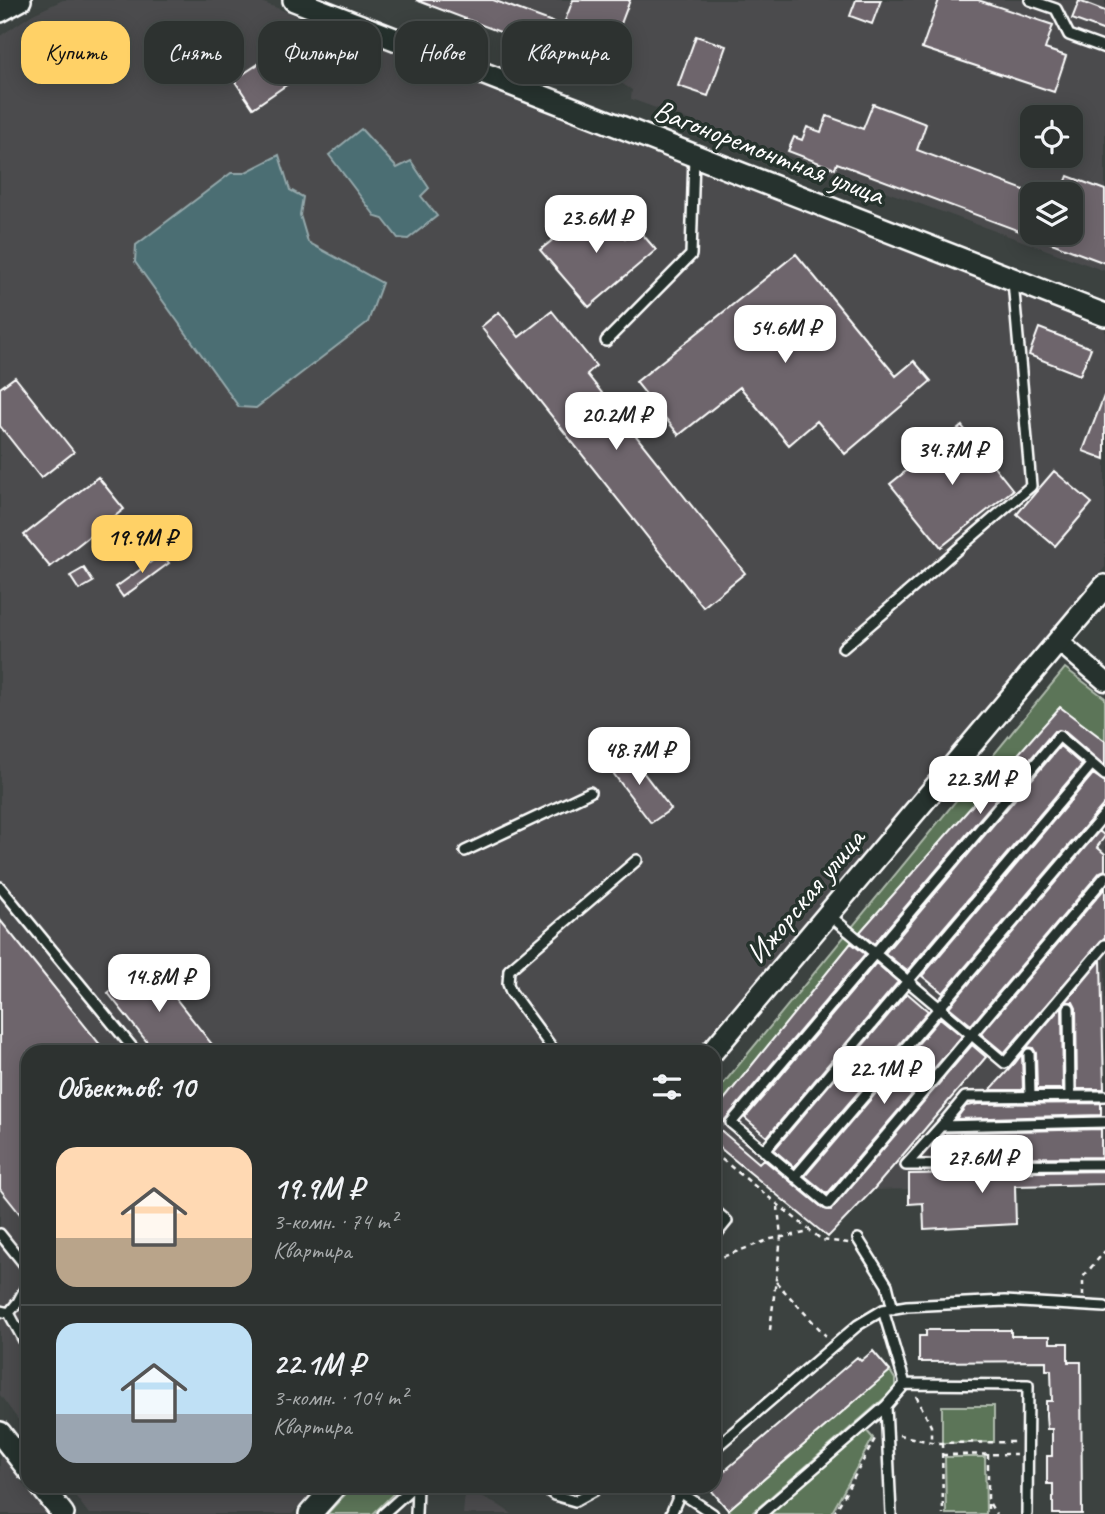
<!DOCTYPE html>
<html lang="ru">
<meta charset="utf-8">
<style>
:root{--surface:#2d3230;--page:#353a38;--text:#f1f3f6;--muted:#a7aaab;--line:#484d4c;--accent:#ffd166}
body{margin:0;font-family:Caveat,sans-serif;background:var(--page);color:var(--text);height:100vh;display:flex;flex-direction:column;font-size:26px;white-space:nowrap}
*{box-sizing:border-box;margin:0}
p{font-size:23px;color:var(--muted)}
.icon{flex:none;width:38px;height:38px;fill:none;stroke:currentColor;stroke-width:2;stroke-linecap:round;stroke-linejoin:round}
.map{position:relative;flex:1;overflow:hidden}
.details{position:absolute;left:21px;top:1045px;width:700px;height:448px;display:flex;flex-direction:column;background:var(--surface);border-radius:21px;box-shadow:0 4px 18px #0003,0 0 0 2px var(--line)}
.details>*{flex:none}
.top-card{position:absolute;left:21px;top:21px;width:700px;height:63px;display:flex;gap:14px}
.tools{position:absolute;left:1020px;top:105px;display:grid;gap:14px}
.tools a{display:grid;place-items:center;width:63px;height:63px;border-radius:14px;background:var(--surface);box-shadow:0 4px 18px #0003,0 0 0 2px var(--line);font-size:35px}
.price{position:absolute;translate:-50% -60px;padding:0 16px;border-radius:14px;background:#fff;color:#222;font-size:23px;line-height:46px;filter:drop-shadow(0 2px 4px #0008)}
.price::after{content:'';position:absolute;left:50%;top:42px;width:21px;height:16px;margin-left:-10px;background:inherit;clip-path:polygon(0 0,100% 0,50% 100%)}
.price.current{background:var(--accent);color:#111}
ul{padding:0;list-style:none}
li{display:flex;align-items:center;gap:21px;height:175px;padding:0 35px}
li+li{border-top:2px solid var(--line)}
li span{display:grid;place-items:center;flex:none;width:196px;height:140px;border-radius:21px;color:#555}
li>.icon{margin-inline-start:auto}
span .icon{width:84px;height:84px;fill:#fffc;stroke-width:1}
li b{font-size:30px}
h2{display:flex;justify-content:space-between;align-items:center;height:84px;padding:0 35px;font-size:30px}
.chip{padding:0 24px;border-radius:21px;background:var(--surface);box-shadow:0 4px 18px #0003,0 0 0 2px var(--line);font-size:24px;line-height:63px}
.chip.current{background:var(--accent);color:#111}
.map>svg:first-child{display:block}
.built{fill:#4b4c4d;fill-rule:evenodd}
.green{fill:#5c7458;stroke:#aebaac;stroke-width:2}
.water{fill:#4c6e73;stroke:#94a8ab;stroke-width:2}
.building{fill:#6e656c;stroke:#fff;stroke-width:2}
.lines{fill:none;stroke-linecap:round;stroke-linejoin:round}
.service-casing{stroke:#fff;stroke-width:14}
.minor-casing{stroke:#fff;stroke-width:23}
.tertiary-casing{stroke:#fff;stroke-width:26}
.path{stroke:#fff;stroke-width:2.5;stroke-dasharray:5 5;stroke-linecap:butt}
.service{stroke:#26332d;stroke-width:9}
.minor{stroke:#26332d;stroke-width:18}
.tertiary{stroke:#26332d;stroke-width:21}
.labels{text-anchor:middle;stroke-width:7;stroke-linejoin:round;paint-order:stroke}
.street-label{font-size:30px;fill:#fff;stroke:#26332d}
</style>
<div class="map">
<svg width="1105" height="1514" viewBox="0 0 1105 1514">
<rect width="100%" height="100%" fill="#3c4240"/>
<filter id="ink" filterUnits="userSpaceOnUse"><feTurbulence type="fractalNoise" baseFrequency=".0143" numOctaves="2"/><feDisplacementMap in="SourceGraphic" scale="14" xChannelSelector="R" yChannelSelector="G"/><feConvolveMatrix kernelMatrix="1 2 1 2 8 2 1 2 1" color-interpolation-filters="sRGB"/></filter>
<g filter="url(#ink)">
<path class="built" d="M 63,0 L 256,0 L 662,156 L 1105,321 L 1105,567 L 700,1052 L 28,1052 L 28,1433 L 0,1395 L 0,36 L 33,14 Z
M 413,0 L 1105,0 L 1105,271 L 631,99 L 632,90 L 603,71 ZM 1032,117 L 1071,117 L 1071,156 L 1032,156 ZM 1032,194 L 1071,194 L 1071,233 L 1032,233 Z
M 1060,707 L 1105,741 L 1105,1184 L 874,1190 L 828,1237 L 714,1143 L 714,1112 L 862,930 Z
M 0,1454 L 47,1514 L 0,1514 Z
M 68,1486 L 319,1486 L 292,1514 L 89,1514 Z
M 465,1491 L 494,1502 L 512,1514 L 463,1514 Z"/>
<path class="green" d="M 1065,668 L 1105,698 L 1105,741 L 1060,707 L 862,930 L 714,1112 L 714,1095 Z
M 890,1371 L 895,1379 L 895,1389 L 752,1513 L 734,1514 L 728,1510 Z
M 942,1406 L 994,1406 L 994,1442 L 942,1443 Z
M 865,1429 L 873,1438 L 831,1514 L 764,1514 Z
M 945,1457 L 985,1457 L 986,1514 L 946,1514 Z
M 353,1486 L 401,1486 L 373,1514 L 327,1514 Z"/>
<path class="water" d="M 361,129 L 397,168 L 411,161 L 429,188 L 421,196 L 437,216 L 408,239 L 398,238 L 383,219 L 376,217 L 329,155 Z
M 279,155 L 290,190 L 303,197 L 300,215 L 308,242 L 382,283 L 368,322 L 256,408 L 239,407 L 135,262 L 136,245 L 231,173 L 244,173 Z"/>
<path class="building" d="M 416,0 L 493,0 L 563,26 L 573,0 L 630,0 L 603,71 Z
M 856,0 L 881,0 L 872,24 L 850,16 Z
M 939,0 L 978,0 L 1053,25 L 1045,49 L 1066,56 L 1054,92 L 922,48 Z
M 1079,1 L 1105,11 L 1105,31 L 1072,19 Z
M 696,36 L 726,46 L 708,96 L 678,86 Z
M 290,43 L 308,70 L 253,108 L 234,80 Z
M 873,104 L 926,124 L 917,150 L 1032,193 L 1032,233 L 1071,233 L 1071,194 L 1061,194 L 1068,176 L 1105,190 L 1105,263 L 837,163 L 835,169 L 788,151 L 794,137 L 802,140 L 807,127 L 821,132 L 827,116 L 863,129 Z
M 597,205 L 625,238 L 637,228 L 656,250 L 589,307 L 540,250 Z
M 796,254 L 896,376 L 914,361 L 931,381 L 845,454 L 817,421 L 789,445 L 740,387 L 679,435 L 636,382 Z
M 552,311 L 596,366 L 587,374 L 745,573 L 703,607 L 481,327 L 499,312 L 519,337 Z
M 1039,328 L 1091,348 L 1080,375 L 1029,355 Z
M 15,377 L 74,452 L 41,478 L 0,426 L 0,388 Z
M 1104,396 L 1105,396 L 1105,459 L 1083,451 Z
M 962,426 L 1013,490 L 941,547 L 890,484 Z
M 1054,471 L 1092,503 L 1055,546 L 1017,514 Z
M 98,477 L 124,509 L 50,567 L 24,535 Z
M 162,554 L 169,563 L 123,597 L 116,587 Z
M 84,568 L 93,582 L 79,590 L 70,576 Z
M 1060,707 L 1105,741 L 1105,766 L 1064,731 L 1054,731 L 874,944 L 860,932 Z
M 1060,746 L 1082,765 L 907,971 L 885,953 Z
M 627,751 L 671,809 L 651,823 L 607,765 Z
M 1093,774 L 1105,782 L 1105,803 L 943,993 L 922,976 Z
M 1099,831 L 1105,836 L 1097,847 L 1105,854 L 1105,870 L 1100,872 L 971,1025 L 949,1007 Z
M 1105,888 L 1105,937 L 1004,1053 L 981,1034 Z
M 0,920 L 106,1052 L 28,1052 L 28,1224 L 0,1189 Z
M 851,943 L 865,954 L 718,1128 L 759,1163 L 763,1159 L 824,1209 L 831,1210 L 972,1045 L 986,1057 L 873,1190 L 828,1237 L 714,1143 L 714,1112 Z
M 1101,960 L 1104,1089 L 1077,1089 L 1076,1008 L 1073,1002 L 1066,1002 Z
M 147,962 L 218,1052 L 155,1052 L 108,993 Z
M 876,963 L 898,982 L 767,1137 L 745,1118 Z
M 907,993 L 928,1011 L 794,1167 L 774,1150 Z
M 1062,1006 L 1063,1089 L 1037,1089 L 1036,1053 L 1033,1048 L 1027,1047 Z
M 940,1018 L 962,1036 L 827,1194 L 805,1176 Z
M 1022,1054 L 1023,1090 L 990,1090 L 1015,1063 Z
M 1101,1103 L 1101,1115 L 956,1119 L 966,1106 L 978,1104 Z
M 1101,1129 L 1101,1157 L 933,1158 L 940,1137 L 944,1133 Z
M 1105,1171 L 1105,1184 L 1015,1186 L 1016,1224 L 924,1229 L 923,1203 L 909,1204 L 909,1174 Z
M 926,1330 L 1011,1330 L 1011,1336 L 1050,1336 L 1050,1343 L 1068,1343 L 1068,1362 L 1081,1362 L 1082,1514 L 1053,1514 L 1053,1484 L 1047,1484 L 1047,1456 L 1052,1456 L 1052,1429 L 1047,1429 L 1046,1415 L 1046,1401 L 1052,1401 L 1051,1370 L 1046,1370 L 1046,1361 L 919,1362 L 919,1336 L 926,1336 Z
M 873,1351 L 890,1371 L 728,1510 L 711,1490 L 714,1488 L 714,1480 L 857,1357 L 861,1361 Z"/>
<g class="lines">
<defs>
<path id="service" d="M 1030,0 L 1056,9 L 1069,35 L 1105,48
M 606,341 L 691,255 L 694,156
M 843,648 L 1031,486 L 1013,281
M 1105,775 L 1059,736 L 731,1123 L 828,1204 L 1105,877
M 465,851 L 590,792
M 0,887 L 136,1052
M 828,914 L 1005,1063 L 1105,945
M 1069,1008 L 1070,1096
M 555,1052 L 511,992 L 508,984 L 509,970 L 637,860
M 1029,1054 L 1030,1097
M 941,1126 L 965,1097 L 1105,1096
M 764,1151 L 1092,764
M 906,1165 L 941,1126 L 1105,1122
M 906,1165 L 1105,1164
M 795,1177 L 1105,814
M 714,1210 L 727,1221 L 714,1237
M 0,1234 L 28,1269
M 858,1239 L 887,1285 L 893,1309
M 883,1310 L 905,1384
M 0,1311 L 9,1313 L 28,1348
M 9,1313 L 18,1302 L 28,1283
M 886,1406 L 891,1514
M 714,1449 L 858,1325 L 883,1310 L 907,1306 L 1005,1301 L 1105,1307
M 542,1486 L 554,1495 L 575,1501 L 595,1490 L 596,1486
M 680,1492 L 713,1514
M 383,1514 L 414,1486
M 416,1514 L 417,1486
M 671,1514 L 683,1486
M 761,1514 L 886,1406 L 905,1384 L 1028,1385 L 1027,1514"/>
<path id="minor" d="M 1058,641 L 1105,681"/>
<path id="tertiary" d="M 294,0 L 1105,315
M 0,11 L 20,0
M 712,1052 L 1105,586
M 0,1433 L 28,1469
M 41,1486 L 63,1514
M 310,1514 L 335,1486"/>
</defs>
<use href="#service" class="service-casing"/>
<use href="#minor" class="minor-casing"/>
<use href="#tertiary" class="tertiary-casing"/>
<path class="path" d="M 714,1153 L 822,1240 L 849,1243
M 714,1260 L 771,1239 L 811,1232
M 776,1282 L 826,1336
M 1083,1296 L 1083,1277 L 1105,1251
M 714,1297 L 718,1282 L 715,1260
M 714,1326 L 723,1371 L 714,1409
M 770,1330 L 781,1237 L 778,1207
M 916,1396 L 931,1426 L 931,1442
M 899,1435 L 935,1443 L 1017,1442
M 942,1443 L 943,1514
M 988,1454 L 988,1514
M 942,1455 L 1016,1454
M 990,1504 L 996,1514
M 834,1514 L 876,1437"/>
<use href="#service" class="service"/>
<use href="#minor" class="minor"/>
<use href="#tertiary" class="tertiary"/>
</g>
</g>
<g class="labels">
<g class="street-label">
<text transform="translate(769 152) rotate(21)" y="10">Вагоноремонтная улица</text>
<text transform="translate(805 896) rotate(-50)" y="10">Ижорская улица</text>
</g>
</g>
</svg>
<div class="tools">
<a><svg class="icon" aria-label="locate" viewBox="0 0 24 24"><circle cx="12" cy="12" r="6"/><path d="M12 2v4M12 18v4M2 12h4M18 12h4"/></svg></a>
<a><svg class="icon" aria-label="layers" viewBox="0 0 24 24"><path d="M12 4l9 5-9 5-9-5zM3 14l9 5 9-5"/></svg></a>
</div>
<b class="price" style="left:596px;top:255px">23.6M ₽</b>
<b class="price" style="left:785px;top:365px">54.6M ₽</b>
<b class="price" style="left:616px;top:452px">20.2M ₽</b>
<b class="price" style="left:952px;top:487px">34.7M ₽</b>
<b class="price current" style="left:142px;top:575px">19.9M ₽</b>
<b class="price" style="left:639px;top:787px">48.7M ₽</b>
<b class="price" style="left:980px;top:816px">22.3M ₽</b>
<b class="price" style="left:159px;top:1014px">14.8M ₽</b>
<b class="price" style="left:884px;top:1106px">22.1M ₽</b>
<b class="price" style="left:982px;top:1195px">27.6M ₽</b>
<div class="top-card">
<a class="chip current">Купить</a>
<a class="chip">Снять</a>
<a class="chip">Фильтры</a>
<a class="chip">Новое</a>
<a class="chip">Квартира</a>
</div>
<section class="details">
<h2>Объектов: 10<svg class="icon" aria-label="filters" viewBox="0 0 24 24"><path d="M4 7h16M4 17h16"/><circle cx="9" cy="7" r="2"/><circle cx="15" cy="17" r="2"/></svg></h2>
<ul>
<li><span style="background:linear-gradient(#ffd9b3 65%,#b9a48a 0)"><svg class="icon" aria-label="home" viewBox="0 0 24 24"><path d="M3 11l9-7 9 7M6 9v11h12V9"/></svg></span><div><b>19.9M ₽</b><p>3-комн. · 74 m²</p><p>Квартира</p></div></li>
<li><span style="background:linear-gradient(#bfe0f5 65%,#9aa5b1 0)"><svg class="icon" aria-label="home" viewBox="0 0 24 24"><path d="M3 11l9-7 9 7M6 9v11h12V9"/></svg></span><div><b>22.1M ₽</b><p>3-комн. · 104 m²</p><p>Квартира</p></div></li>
</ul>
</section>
</div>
